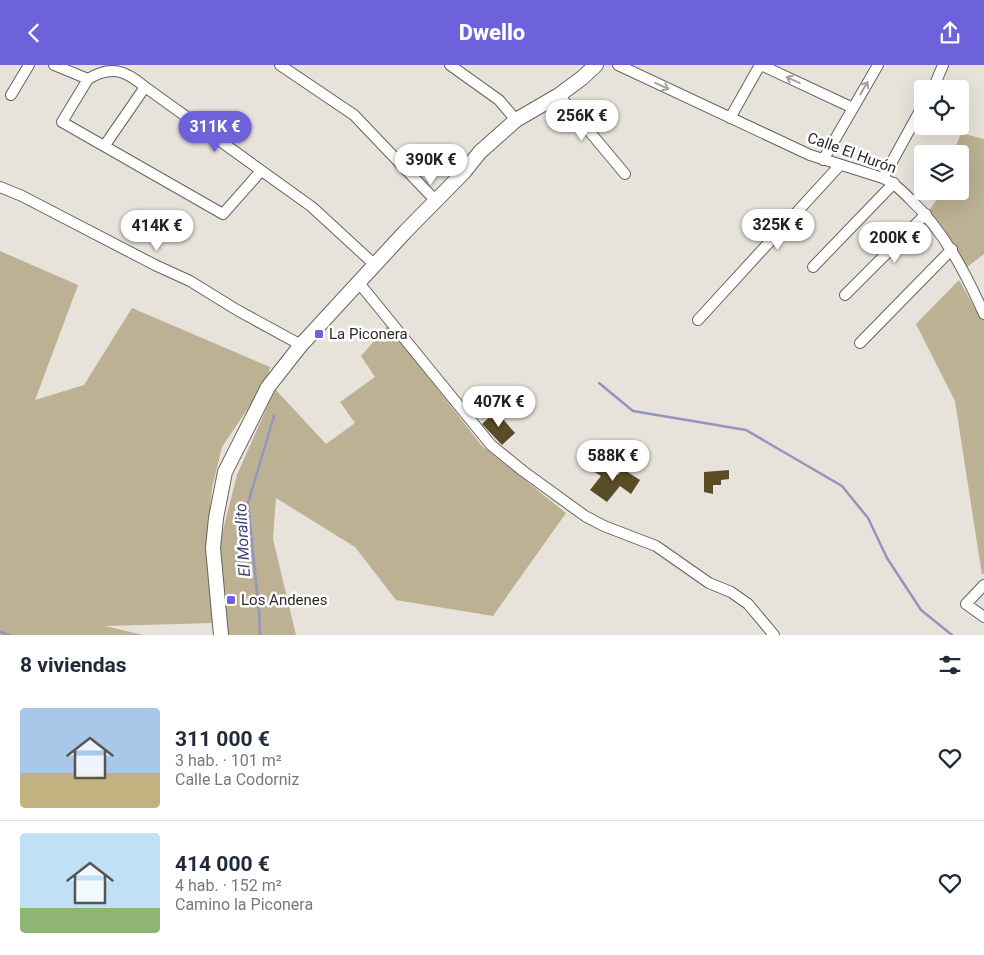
<!DOCTYPE html>
<html lang="es">
<meta charset="utf-8">
<style>
:root{--surface:#fff;--page:#f2f2f3;--text:#1f2937;--muted:#747a83;--line:#e0e1e3;--accent:#6e62dc}
body{margin:0;font-family:Roboto,sans-serif;background:var(--page);color:var(--text);height:100vh;display:flex;flex-direction:column;font-size:19px;white-space:nowrap}
*{box-sizing:border-box;margin:0}
p{font-size:16px;color:var(--muted)}
.icon{flex:none;width:28px;height:28px;fill:none;stroke:currentColor;stroke-width:2;stroke-linecap:round;stroke-linejoin:round}
.map{position:relative;height:570px;overflow:hidden}
.side{display:flex;flex-direction:column;background:var(--surface);flex:1}
.side>*{flex:none}
.fabs{position:absolute;left:914px;top:15px;display:grid;gap:10px}
.fabs a{display:grid;place-items:center;width:55px;height:55px;border-radius:5px;background:var(--surface);box-shadow:0 5px 20px #0002;font-size:25px}
.price{position:absolute;translate:-50% -42px;padding:0 11px;border-radius:18px;background:#fff;color:#222;font-size:16px;line-height:32px;filter:drop-shadow(0 1px 2px #0008)}
.price::after{content:'';position:absolute;left:50%;top:30px;width:15px;height:11px;margin-left:-8px;background:inherit;clip-path:polygon(0 0,100% 0,50% 100%)}
.price.active{background:var(--accent);color:#fff}
ul{padding:0;list-style:none}
li{display:flex;align-items:center;gap:15px;height:125px;padding:0 20px}
li+li{border-top:1px solid var(--line)}
li span{display:grid;place-items:center;flex:none;width:140px;height:100px;border-radius:5px;color:#555}
li>.icon{margin-inline-start:auto}
span .icon{width:60px;height:60px;fill:#fffc;stroke-width:1}
li b{font-size:21px}
h2{display:flex;justify-content:space-between;align-items:center;height:60px;padding:0 20px;font-size:21px}
header{display:flex;justify-content:space-between;align-items:center;height:65px;padding:0 20px;background:var(--accent);color:#fff;font-size:22px;font-weight:800}
.map>svg:first-child{display:block}
.green{fill:#bdb193}
.lines{fill:none;stroke-linecap:round;stroke-linejoin:round}
.stream{stroke:#9495bd;stroke-width:2.5}
.building{fill:#5a4c26}
.minor-casing{stroke:#66635c;stroke-width:12}
.secondary-casing{stroke:#66635c;stroke-width:16}
.minor{stroke:#fff;stroke-width:10}
.secondary{stroke:#fff;stroke-width:14}
.oneway{stroke:#a0a09e}
.poi-dot{fill:#6e62dc;stroke:#fff;stroke-width:2}
.labels{text-anchor:middle;stroke-width:5;stroke-linejoin:round;paint-order:stroke}
.street-label{font-size:15px;fill:#2c2b28;stroke:#fff}
.poi-label{font-size:15px;fill:#2c2b28;stroke:#fff;text-anchor:start}
.water-label{font-size:16px;font-style:italic;fill:#444278;stroke:#fff}
</style>
<header><svg class="icon" aria-label="back" viewBox="0 0 24 24"><path d="M15 5l-7 7 7 7"/></svg>Dwello<svg class="icon" aria-label="share" viewBox="0 0 24 24"><path d="M12 15V3M7 8l5-5 5 5M5 13v7h14v-7"/></svg></header>
<div class="map">
<svg width="984" height="570" viewBox="0 0 984 570">
<rect width="100%" height="100%" fill="#e7e3db"/>
<path class="green" d="M 961,68 L 984,74 L 984,189 L 967,202 L 929,146 L 942,126 L 960,126 L 960,89 L 953,89 Z
M 0,186 L 78,220 L 35,335 L 84,320 L 132,243 L 270,302 L 267,315 L 222,382 L 212,423 L 206,484 L 213,558 L 105,561 L 143,570 L 0,570 Z
M 959,215 L 977,247 L 984,243 L 984,508 L 982,510 L 955,336 L 916,259 Z
M 388,260 L 481,380 L 566,448 L 493,551 L 396,535 L 355,482 L 276,433 L 273,474 L 296,570 L 228,570 L 218,485 L 237,410 L 275,324 L 326,379 L 355,358 L 340,337 L 375,312 L 361,291 Z"/>
<g class="lines">
<path class="stream" d="M 599,318 L 633,346 L 746,365 L 842,421 L 868,453 L 887,493 L 921,545 L 952,570
M 0,567 L 9,570
M 260,570 L 259,547 L 248,438 L 274,351"/>
</g>
<path class="building" d="M 496,346 L 515,368 L 502,380 L 482,359 Z
M 601,397 L 618,410 L 623,404 L 640,415 L 631,429 L 620,421 L 607,437 L 590,425 L 601,411 L 593,406 Z
M 729,405 L 729,414 L 721,415 L 721,420 L 713,420 L 713,429 L 704,427 L 704,407 Z"/>
<g class="lines">
<defs>
<path id="minor" d="M 54,0 L 88,14 C 111,0 125,5 145,22 L 312,142 L 375,200
M 280,0 L 354,50 L 436,136
M 450,0 L 499,35 L 516,55
M 618,0 L 810,90 L 883,113 C 894,118 901,125 910,134 C 944,166 965,207 984,249
M 761,0 L 853,43
M 88,14 L 62,57 L 223,149 L 261,106
M 933,24 L 943,0
M 11,30 L 29,0
M 559,30 L 625,109
M 730,53 L 760,0
M 105,80 L 145,22
M 823,95 L 878,0
M 883,113 L 922,42
M 0,122 L 22,131 L 155,200 L 190,216 L 237,245 L 301,280
M 813,202 L 894,118
M 359,218 L 491,380 L 523,406 L 585,451 L 604,461 L 656,481 L 709,518 L 731,527 L 748,539 L 774,570
M 845,230 L 926,149
M 698,255 L 840,100
M 860,278 L 952,184
M 984,520 L 966,539 L 984,552"/>
<path id="secondary" d="M 221,570 L 213,483 L 216,453 L 225,407 L 268,322 L 301,280 L 405,167 L 464,107 L 480,87 L 516,55 L 559,30 L 582,13 L 596,0"/>
</defs>
<use href="#minor" class="minor-casing"/>
<use href="#secondary" class="secondary-casing"/>
<use href="#minor" class="minor"/>
<use href="#secondary" class="secondary"/>
</g>
<defs><path id="oneway-shaft" d="M-6 0H5M1.5-3L5.5 0L1.5 3" fill="none" stroke-width="1.6" stroke-linecap="round" stroke-linejoin="round" transform="scale(1.25)"/></defs>
<g class="oneway">
<use href="#oneway-shaft" transform="translate(793 15) rotate(-155)"/>
<use href="#oneway-shaft" transform="translate(662 21) rotate(25)"/>
<use href="#oneway-shaft" transform="translate(864 23) rotate(-60)"/>
</g>
<g class="poi-dot">
<rect x="314" y="264" width="10" height="10" rx="2.5"/>
<rect x="226" y="530" width="10" height="10" rx="2.5"/>
</g>
<g class="labels">
<g class="street-label">
<text transform="translate(852 88) rotate(20)" y="5">Calle El Hurón</text>
</g>
<g class="poi-label">
<text x="329" y="274">La Piconera</text>
<text x="241" y="540">Los Andenes</text>
</g>
<g class="water-label">
<text transform="translate(242 475) rotate(-93)" y="6">El Moralito</text>
</g>
</g>
</svg>
<div class="fabs">
<a><svg class="icon" aria-label="locate" viewBox="0 0 24 24"><circle cx="12" cy="12" r="6"/><path d="M12 2v4M12 18v4M2 12h4M18 12h4"/></svg></a>
<a><svg class="icon" aria-label="layers" viewBox="0 0 24 24"><path d="M12 4l9 5-9 5-9-5zM3 14l9 5 9-5"/></svg></a>
</div>
<b class="price" style="left:582px;top:77px">256K €</b>
<b class="price active" style="left:215px;top:88px">311K €</b>
<b class="price" style="left:431px;top:121px">390K €</b>
<b class="price" style="left:778px;top:186px">325K €</b>
<b class="price" style="left:157px;top:187px">414K €</b>
<b class="price" style="left:895px;top:199px">200K €</b>
<b class="price" style="left:499px;top:363px">407K €</b>
<b class="price" style="left:613px;top:417px">588K €</b>
</div>
<section class="side">
<h2>8 viviendas<svg class="icon" aria-label="filters" viewBox="0 0 24 24"><path d="M4 7h16M4 17h16"/><circle cx="9" cy="7" r="2"/><circle cx="15" cy="17" r="2"/></svg></h2>
<ul>
<li><span style="background:linear-gradient(#a9c7e8 65%,#c2b280 0)"><svg class="icon" aria-label="home" viewBox="0 0 24 24"><path d="M3 11l9-7 9 7M6 9v11h12V9"/></svg></span><div><b>311 000 €</b><p>3 hab. · 101 m²</p><p>Calle La Codorniz</p></div><svg class="icon" aria-label="heart" viewBox="0 0 24 24"><path d="M12 20l-8-8c-3-5 5-10 8-4 3-6 11-1 8 4z"/></svg></li>
<li><span style="background:linear-gradient(#bfe0f5 75%,#8fb573 0)"><svg class="icon" aria-label="home" viewBox="0 0 24 24"><path d="M3 11l9-7 9 7M6 9v11h12V9"/></svg></span><div><b>414 000 €</b><p>4 hab. · 152 m²</p><p>Camino la Piconera</p></div><svg class="icon" aria-label="heart" viewBox="0 0 24 24"><path d="M12 20l-8-8c-3-5 5-10 8-4 3-6 11-1 8 4z"/></svg></li>
</ul>
</section>
